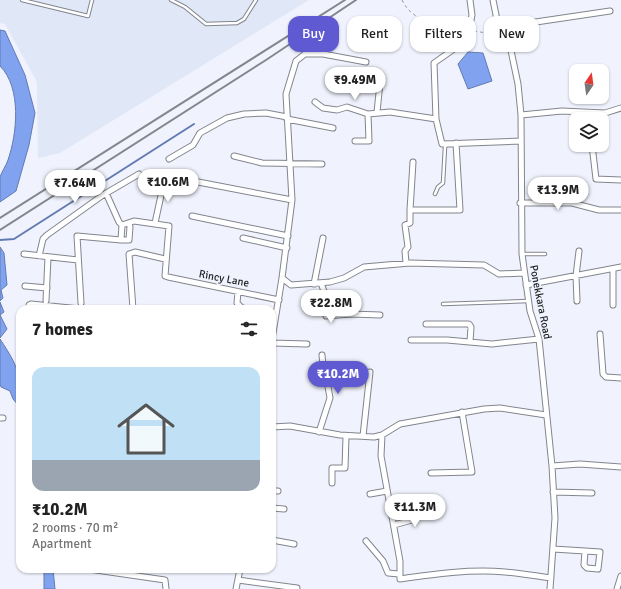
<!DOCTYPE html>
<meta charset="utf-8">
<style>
:root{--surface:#fff;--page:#f6f6f6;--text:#222;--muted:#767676;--accent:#605ad2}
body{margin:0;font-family:Signika,sans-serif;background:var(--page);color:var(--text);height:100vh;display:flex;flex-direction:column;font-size:15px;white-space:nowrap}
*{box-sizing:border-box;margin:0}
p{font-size:13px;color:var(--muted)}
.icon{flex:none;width:22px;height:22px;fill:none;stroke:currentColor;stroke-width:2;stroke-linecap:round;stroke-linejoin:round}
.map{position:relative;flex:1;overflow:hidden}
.drawer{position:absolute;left:16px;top:305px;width:260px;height:268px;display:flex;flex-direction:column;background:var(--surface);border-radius:12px;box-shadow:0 1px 3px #0004}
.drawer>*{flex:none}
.banner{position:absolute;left:288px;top:16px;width:273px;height:36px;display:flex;gap:8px}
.needle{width:26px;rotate:13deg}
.fabs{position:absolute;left:569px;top:64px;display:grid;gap:8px}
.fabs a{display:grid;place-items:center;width:40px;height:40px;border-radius:8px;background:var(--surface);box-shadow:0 1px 3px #0004;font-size:20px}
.price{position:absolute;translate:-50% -34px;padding:0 9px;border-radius:14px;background:#fff;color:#222;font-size:13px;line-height:26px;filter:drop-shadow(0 1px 2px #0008)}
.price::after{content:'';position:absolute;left:50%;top:24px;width:12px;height:9px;margin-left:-6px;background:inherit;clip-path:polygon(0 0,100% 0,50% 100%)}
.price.on{background:var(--accent);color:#fff}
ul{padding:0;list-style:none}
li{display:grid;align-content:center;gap:8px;height:212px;padding:0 16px}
li span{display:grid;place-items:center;height:124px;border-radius:12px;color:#555}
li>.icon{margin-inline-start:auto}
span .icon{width:72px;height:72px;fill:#fffc;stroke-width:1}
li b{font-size:17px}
h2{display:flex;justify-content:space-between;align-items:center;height:48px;padding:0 16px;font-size:17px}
.chip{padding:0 14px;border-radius:12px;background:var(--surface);box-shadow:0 1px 3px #0004;font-size:14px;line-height:36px}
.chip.on{background:var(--accent);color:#fff}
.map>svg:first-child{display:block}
.built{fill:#e0e7f7}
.water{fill:#80a2ef;stroke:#637bb2}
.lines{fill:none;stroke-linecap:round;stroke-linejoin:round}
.stream{stroke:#637bb2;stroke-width:2}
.service-casing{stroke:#82858d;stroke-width:4.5}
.minor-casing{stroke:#82858d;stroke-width:7}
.path{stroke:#95979e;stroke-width:1;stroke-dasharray:3 3;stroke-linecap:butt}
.service{stroke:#fff;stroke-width:2.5}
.minor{stroke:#fff;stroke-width:5}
.rail{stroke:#84868d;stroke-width:2}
.labels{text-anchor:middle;stroke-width:3.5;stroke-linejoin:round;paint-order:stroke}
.street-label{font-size:11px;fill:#1f2124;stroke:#f0f3fd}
</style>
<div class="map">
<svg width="621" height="589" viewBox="0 0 621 589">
<rect width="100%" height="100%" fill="#f0f3fd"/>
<path class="built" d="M 0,0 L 309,0 L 60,153 L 38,158 L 37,82 L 5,24 L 0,23 Z"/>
<path class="water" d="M 0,30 L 5,31 L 25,75 L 35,113 L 29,145 L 16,191 L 0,202 C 0,194 0,184 0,177 C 2,171 6,166 8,160 C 17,134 22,88 0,66 Z
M 468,52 L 483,53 L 492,81 L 468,89 L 458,64 Z
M 0,247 L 4,253 L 7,285 L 1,290 L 3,298 L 0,301 Z
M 0,302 L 4,312 L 0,315 L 7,329 L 0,338 Z
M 0,339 C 19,368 20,372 20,407 L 13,399 L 10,391 L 1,387 L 0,384 Z
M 44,569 L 53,569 L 55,589 L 44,589 Z"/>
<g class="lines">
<path class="stream" d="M 0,240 L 14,239 L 194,124"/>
<defs>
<path id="service" d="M 22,0 L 88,16 L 92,0
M 171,0 L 185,7 L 206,24 L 237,23 L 244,19 L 256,0
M 435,194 L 438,187 L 443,183 L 445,147 L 447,144
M 522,254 L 545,254
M 443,304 L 528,301"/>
<path id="minor" d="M 493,0 L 497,20 L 502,27 L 509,41 L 518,84 L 521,115 L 522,254 L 530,311 L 539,339 L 552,466 L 555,518 L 550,589
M 502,27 L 610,11
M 466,29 L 454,49 L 434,63 L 436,119 L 442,144 L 521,141
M 469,30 L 472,15 L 470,0
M 366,62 L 323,54 L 305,54 L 296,61 L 286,94 L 292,200 L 282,278 L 291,285 L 330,282 L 344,278 L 364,267 L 410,263 L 484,265 L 499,274 L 524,273
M 315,102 L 323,108 L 337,110 L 347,107 L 368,114 L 390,112 L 436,119
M 377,112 L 380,83
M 521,115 L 562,111 L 605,113 L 621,108
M 287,119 L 333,128
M 355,141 L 369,141 L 368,114
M 592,145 L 596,179 L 621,180
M 234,156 L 262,163 L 322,164
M 169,159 L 193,145 L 200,133 L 227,118 L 244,114 L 266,113 L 287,117
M 413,162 L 410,210 L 460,210 L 456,143
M 106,193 L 119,222 L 122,225
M 520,203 L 572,203 L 574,192
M 572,203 L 599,210 L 621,210
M 192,216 L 288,236
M 155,223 L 165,177 L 167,176 L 292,200
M 243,238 L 287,248
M 121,240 L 129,240 L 130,227 L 129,223
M 24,254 L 78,260
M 39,256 L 43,239 L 47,235 L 103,195 L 139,174
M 406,263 L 405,251 L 408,247 L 405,225 L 410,223 L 410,210
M 613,269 L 613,305
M 321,283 L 325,294 L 326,316 L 351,314 L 380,315
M 314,284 L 323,238
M 526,285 L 621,267
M 25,286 L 47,288
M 238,292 L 237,303 L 242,308 L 248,309
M 46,301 L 48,257
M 577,301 L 576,276 L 579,251
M 81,303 L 77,236 L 121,240 L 122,225 L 134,221 L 169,226 L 165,276 L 168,277 L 279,300
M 29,309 L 29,305 L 31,304 L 80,309
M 133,309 L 129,254 L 135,252 L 165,259
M 426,324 L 469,324 L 471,327 L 470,342
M 600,334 L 603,374 L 606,377 L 621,378
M 272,339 L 282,278
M 411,340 L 447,340 L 492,344 L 539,339
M 272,343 L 307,344
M 0,418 L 3,418
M 272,427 L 290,426 L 340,435 L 374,437 L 382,435 L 400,424 L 484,409 L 500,408 L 546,415
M 319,432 L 330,398 L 327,381 L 324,376 L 322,355
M 382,435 L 381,456 L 400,561 L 400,579 C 434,574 470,569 505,572 C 520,573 535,576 551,578
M 363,436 L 370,372
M 552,466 L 580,464 L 621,467
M 431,473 L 472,472 L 462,412
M 332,483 L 332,468 L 345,468 L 346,436
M 272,491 L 278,491
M 553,492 L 592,493
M 370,494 L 387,491
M 272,508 L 284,509
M 394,525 L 412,520 L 424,508
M 272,540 L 294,544
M 366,541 L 383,561 L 388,573 L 399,574
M 553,549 L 585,551 L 584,565 L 587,568 L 598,569 L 600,552 L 585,551
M 89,569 L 165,580 L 166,589
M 238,580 L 297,588
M 236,589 L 240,569
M 617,589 L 621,576"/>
</defs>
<use href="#service" class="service-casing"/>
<use href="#minor" class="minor-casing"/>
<path class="path" d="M 402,0 C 413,23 437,23 459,28
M 474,31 L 499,35"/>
<use href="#service" class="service"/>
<use href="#minor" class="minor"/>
<path class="rail" d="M 0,218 L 345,0
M 0,230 L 266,60 L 356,0"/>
</g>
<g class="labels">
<g class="street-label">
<text transform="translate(224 278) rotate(11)" y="4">Rincy Lane</text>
<text transform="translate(541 302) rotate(79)" y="4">Ponekkara Road</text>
</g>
</g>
</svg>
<div class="fabs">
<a><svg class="needle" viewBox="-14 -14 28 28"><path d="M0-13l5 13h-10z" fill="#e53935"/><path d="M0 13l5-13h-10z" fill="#767676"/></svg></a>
<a><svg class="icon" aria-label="layers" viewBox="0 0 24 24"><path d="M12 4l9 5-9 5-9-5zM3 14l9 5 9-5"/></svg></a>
</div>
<b class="price" style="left:355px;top:101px">₹9.49M</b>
<b class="price" style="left:168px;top:203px">₹10.6M</b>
<b class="price" style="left:75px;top:204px">₹7.64M</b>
<b class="price" style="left:558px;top:211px">₹13.9M</b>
<b class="price" style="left:331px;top:324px">₹22.8M</b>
<b class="price on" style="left:338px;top:395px">₹10.2M</b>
<b class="price" style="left:415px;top:528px">₹11.3M</b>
<div class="banner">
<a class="chip on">Buy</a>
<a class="chip">Rent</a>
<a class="chip">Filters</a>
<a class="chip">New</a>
</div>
<section class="drawer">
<h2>7 homes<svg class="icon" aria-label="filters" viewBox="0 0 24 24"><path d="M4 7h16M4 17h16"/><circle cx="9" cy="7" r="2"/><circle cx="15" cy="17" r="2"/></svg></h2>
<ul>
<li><span style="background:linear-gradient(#bfe0f5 75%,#9aa5b1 0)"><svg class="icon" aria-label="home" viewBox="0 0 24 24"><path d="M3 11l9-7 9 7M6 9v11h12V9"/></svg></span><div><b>₹10.2M</b><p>2 rooms · 70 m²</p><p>Apartment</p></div></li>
</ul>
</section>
</div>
